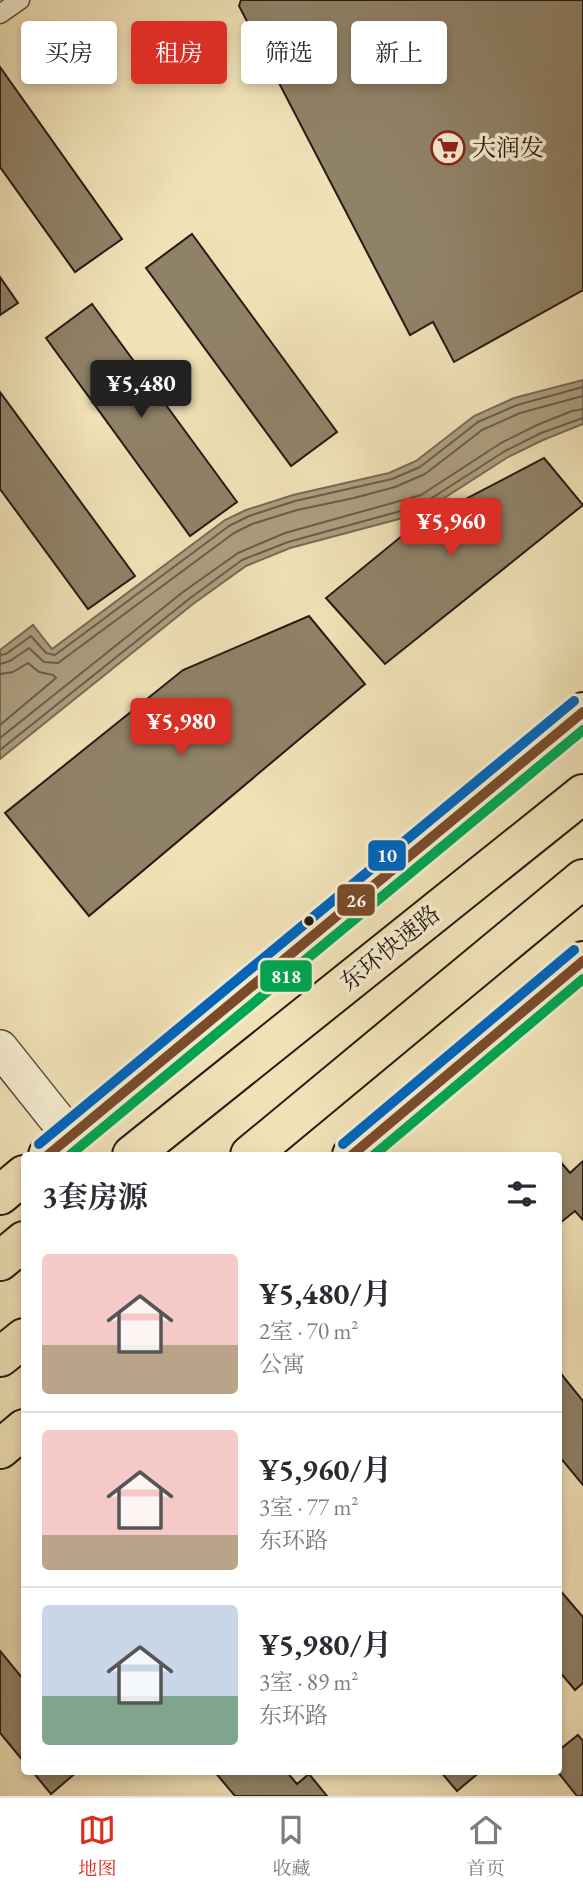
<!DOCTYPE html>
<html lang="zh">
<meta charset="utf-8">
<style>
:root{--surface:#fff;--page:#f2f2f3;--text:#2b2b33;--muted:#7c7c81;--line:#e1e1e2;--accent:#d93025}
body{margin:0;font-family:"EB Garamond","Noto Serif SC",serif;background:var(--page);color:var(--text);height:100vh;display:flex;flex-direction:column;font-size:26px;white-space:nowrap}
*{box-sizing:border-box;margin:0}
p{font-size:23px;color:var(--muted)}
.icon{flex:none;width:38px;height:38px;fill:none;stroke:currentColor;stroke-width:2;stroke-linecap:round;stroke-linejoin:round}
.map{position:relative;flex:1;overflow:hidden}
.panel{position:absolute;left:21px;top:1152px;width:541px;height:623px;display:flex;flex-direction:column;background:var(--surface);border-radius:7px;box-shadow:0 4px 10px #0003}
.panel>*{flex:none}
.hud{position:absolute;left:21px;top:21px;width:542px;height:63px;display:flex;gap:14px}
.price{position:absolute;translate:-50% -60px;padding:0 16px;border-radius:7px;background:var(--accent);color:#fff;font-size:23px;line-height:46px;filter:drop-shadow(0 2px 4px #0008)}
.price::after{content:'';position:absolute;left:50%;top:42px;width:21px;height:16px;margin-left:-10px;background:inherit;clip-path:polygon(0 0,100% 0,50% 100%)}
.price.active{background:#222;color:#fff}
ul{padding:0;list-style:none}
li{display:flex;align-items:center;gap:21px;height:175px;padding:0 21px}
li+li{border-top:2px solid var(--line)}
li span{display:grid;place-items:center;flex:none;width:196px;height:140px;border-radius:7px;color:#555}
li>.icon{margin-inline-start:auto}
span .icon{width:84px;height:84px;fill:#fffc;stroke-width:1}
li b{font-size:30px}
h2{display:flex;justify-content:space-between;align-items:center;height:84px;padding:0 21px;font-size:30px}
.tag{padding:0 24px;border-radius:7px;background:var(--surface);box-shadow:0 4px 10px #0003;font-size:24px;line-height:63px}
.tag.active{background:var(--accent);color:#fff}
.tab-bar{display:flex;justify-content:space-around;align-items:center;height:98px;border-top:2px solid var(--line);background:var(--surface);font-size:19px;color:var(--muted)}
.tab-bar a{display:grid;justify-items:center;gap:4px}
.tab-bar .active{color:var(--accent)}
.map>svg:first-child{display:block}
.water{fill:#ac9e7f;stroke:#776a53;stroke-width:2}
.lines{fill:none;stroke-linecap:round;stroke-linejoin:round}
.shore{stroke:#6a5c48;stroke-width:2}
.building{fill:#908268;stroke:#271b12;stroke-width:2}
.service-casing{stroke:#594c3b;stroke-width:21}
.minor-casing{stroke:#594c3b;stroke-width:38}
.primary-casing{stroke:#271b12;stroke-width:42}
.trunk-casing{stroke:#271b12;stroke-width:42}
.service{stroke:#f5ecd0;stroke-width:18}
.minor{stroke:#f5ecd0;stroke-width:35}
.primary{stroke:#f0e1b7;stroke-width:38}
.trunk{stroke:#f0e1b7;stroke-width:38}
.bus-1-casing{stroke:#f5ecd0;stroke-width:16}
.bus-2-casing{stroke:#f5ecd0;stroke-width:16}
.bus-3-casing{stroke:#f5ecd0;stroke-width:16}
.bus-1{stroke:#7a4b2a;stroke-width:10}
.bus-2{stroke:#00a651;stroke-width:10}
.bus-3{stroke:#0065bd;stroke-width:10}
.bus-dot{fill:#271b12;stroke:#f5ecd0;stroke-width:2.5}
.labels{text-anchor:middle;stroke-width:7;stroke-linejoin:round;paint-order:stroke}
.poi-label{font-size:24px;fill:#271b12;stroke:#f5ecd0;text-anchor:start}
.street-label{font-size:24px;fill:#271b12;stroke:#f5ecd0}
.line-badge{stroke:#f5ecd0;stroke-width:2.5}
.badge-label{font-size:19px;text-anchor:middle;font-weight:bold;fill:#fff}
</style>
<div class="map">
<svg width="583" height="1796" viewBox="0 0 583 1796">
<rect width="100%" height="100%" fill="#f0e1b7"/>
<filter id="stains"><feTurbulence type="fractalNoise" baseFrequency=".00286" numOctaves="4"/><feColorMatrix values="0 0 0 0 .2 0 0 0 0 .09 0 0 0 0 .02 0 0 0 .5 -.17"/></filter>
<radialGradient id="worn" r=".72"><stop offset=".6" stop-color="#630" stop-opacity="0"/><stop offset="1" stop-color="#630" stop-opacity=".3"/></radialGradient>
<path class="water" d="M 583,380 L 583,424 L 543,440 L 508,457 L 427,509 L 399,519 L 290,548 L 246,566 L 193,604 L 0,759 L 0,650 L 33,625 L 52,649 L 225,520 L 246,510 L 293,495 L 389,473 L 416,461 L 474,416 L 514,398 Z"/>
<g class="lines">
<path class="shore" d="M 0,655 L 6,654 L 31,636 L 46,653 L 55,655 L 229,526 L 249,516 L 295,501 L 392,479 L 420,467 L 478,422 L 517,405 L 583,387
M 0,664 L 10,661 L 29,648 L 44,662 L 58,663 L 234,533 L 252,524 L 297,510 L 354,498 L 395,487 L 425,474 L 482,430 L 520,413 L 583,396
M 0,674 L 13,672 L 28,663 L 39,672 L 53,675 L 56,678 L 0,725
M 0,738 L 183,592 L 238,553 L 285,533 L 421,495 L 501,443 L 537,425 L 572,411 L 583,409
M 0,750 L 189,599 L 242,560 L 288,542 L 397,512 L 424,503 L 505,451 L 541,433 L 583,418"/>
</g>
<path class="building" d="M 241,0 L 583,0 L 583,290 L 454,362 L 433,322 L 410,335 L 239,6 Z
M 0,67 L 122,239 L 75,272 L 0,167 Z
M 192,234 L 337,432 L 291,466 L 146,268 Z
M 0,277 L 18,303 L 0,315 Z
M 92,304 L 237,502 L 190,536 L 46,338 Z
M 0,392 L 135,576 L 88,609 L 0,489 Z
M 544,458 L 583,505 L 385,664 L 326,598 L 414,526 Z
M 309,616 L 365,684 L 89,916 L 5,813 L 183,670 Z
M 558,1159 L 570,1173 L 583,1161 L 583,1220 L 575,1211 L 560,1223 L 558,1221 Z
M 558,1370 L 583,1401 L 583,1485 L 558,1455 Z
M 558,1588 L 583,1617 L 583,1683 L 575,1690 L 558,1670 Z
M 0,1651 L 24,1680 L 24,1762 L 0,1733 Z
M 578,1735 L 583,1741 L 583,1794 L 581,1796 L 577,1796 L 557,1771 L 558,1751 Z
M 32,1771 L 78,1771 L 51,1794 Z
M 214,1771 L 286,1771 L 297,1784 L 309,1774 L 327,1796 L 235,1796 Z
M 440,1771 L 481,1771 L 457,1791 Z"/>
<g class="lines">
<defs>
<path id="service" d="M 0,14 L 20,0"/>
<path id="minor" d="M 0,1048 L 71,1137"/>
<path id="primary" d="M 48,1155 L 583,712
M 352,1155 L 583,961
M 0,1195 L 24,1175
M 0,1449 L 24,1429"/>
<path id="trunk" d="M 132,1155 L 583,794
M 250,1155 L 583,879
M 0,1261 L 24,1241
M 0,1357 L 24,1338"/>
</defs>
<use href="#service" class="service-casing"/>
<use href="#minor" class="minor-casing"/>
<use href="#primary" class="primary-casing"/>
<use href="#trunk" class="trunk-casing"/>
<use href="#service" class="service"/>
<use href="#minor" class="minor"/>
<use href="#primary" class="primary"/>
<use href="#trunk" class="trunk"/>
<defs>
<path id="bus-1" d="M 48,1155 L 583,712
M 352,1155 L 583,961"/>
<path id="bus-2" d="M 70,1155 L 583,730
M 374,1155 L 583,979"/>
<path id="bus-3" d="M 39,1144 L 574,701
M 343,1144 L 574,950"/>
</defs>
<use href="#bus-1" class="bus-1-casing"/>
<use href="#bus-2" class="bus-2-casing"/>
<use href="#bus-3" class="bus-3-casing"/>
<use href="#bus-1" class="bus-1"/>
<use href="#bus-2" class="bus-2"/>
<use href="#bus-3" class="bus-3"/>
</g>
<defs>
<symbol id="supermarket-ring" viewBox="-11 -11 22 22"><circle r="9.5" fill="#f5ecd0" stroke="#8f2418" stroke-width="1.5"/><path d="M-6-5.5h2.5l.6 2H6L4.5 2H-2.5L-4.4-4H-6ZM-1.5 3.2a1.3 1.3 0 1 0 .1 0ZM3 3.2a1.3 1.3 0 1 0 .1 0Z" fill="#8f2418"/></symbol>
</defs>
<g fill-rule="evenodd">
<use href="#supermarket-ring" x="429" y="129" width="38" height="38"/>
</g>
<circle class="bus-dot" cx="309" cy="921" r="6"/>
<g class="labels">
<g class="poi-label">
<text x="472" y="156">大润发</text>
</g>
<g class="street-label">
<text transform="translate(390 948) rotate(-39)" y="8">东环快速路</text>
</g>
</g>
<g class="line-badge">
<rect x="367" y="839" width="40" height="33" rx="7" fill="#0065bd"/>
<rect x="336" y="883" width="40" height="34" rx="7" fill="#7a4b2a"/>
<rect x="259" y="959" width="54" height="34" rx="7" fill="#00a651"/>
</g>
<g class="badge-label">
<text x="387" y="862">10</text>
<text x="356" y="907">26</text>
<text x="286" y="983">818</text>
</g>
<rect width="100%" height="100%" filter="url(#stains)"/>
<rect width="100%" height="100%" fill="url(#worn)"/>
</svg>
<b class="price active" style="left:141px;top:420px">¥5,480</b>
<b class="price" style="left:451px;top:558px">¥5,960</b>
<b class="price" style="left:181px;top:758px">¥5,980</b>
<div class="hud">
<a class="tag">买房</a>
<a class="tag active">租房</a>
<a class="tag">筛选</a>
<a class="tag">新上</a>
</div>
<section class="panel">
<h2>3套房源<svg class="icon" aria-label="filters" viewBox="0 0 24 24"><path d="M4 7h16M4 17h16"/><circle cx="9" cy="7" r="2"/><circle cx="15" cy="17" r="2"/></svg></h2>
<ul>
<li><span style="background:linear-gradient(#f6c9c9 65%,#b9a48a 0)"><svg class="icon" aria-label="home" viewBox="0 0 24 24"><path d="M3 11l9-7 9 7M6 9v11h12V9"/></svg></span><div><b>¥5,480/月</b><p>2室 · 70 m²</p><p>公寓</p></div></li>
<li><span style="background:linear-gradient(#f6c9c9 75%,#b9a48a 0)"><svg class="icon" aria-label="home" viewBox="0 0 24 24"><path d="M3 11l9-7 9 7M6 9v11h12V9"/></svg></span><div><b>¥5,960/月</b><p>3室 · 77 m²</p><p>东环路</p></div></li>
<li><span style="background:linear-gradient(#c9d6e8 65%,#7fa58c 0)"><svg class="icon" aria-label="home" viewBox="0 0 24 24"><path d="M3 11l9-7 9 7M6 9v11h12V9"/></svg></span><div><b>¥5,980/月</b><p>3室 · 89 m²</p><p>东环路</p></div></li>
</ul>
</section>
</div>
<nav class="tab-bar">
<a class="active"><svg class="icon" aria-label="map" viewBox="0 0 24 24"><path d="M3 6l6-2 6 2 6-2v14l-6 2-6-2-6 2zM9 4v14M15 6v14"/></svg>地图</a>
<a><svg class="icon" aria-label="saved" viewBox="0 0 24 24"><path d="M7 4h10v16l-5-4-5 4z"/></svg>收藏</a>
<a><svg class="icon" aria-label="home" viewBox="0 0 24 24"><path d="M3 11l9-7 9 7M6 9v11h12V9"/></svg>首页</a>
</nav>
